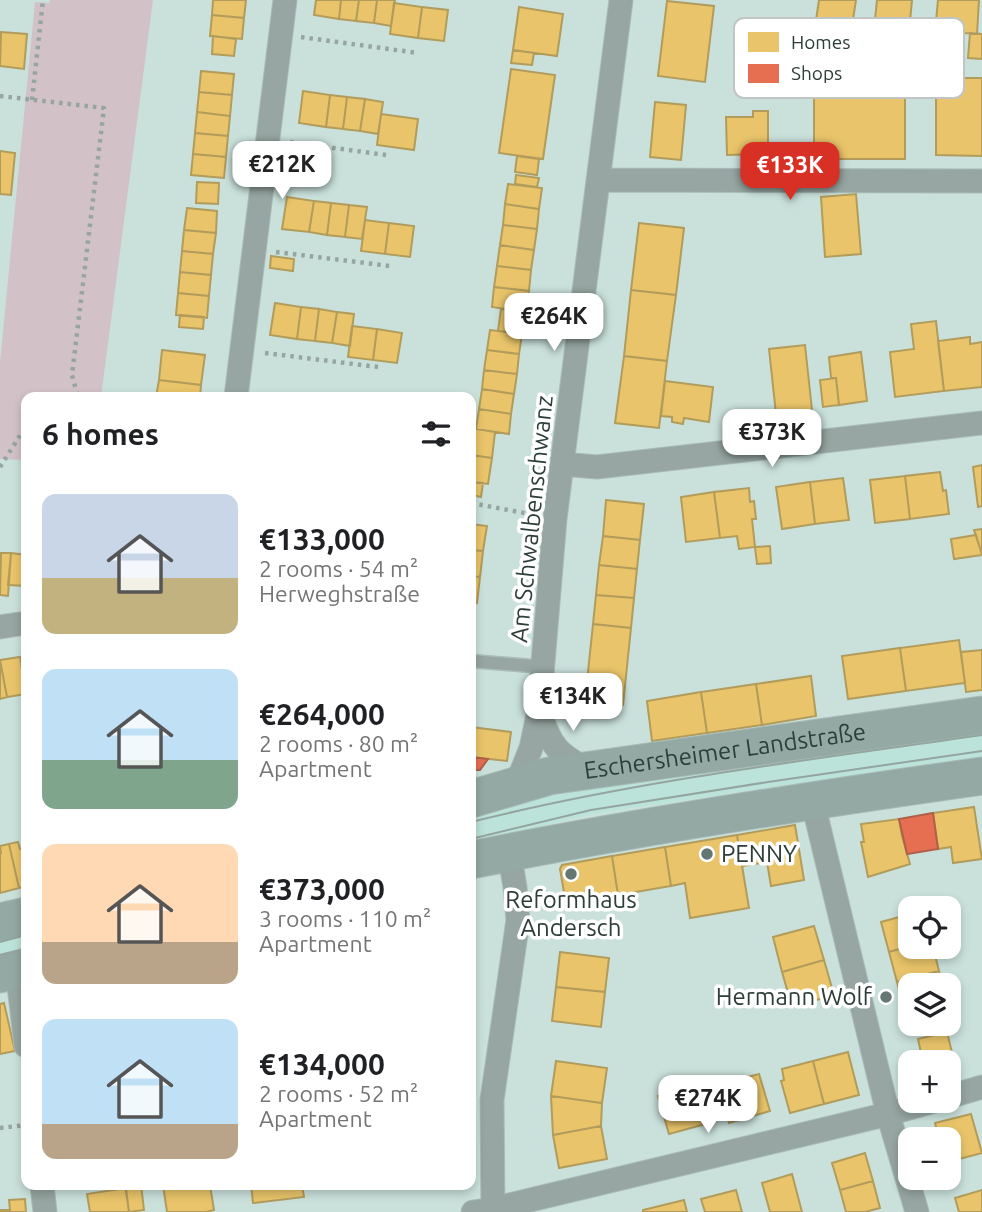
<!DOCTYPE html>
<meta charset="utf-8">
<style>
:root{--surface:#fff;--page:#f6f6f6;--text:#202124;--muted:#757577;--accent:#d93025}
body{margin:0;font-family:Ubuntu,sans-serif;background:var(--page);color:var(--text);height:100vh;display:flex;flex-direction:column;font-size:26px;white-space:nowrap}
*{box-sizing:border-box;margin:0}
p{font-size:23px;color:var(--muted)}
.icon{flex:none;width:38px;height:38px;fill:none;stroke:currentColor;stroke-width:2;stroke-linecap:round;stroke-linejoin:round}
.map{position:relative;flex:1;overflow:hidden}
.drawer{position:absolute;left:21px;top:392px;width:455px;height:798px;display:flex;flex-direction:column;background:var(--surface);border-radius:14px;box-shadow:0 4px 10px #0003}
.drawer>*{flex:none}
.controls{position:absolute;left:898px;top:896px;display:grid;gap:14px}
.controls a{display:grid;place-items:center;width:63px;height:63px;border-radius:14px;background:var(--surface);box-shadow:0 4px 10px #0003;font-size:35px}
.price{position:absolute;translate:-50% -60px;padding:0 16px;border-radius:14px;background:#fff;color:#222;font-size:23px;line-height:46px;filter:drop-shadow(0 2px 4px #0008)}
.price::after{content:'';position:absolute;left:50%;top:42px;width:21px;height:16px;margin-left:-10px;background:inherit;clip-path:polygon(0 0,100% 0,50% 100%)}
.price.selected{background:var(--accent);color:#fff}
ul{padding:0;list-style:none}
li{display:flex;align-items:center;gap:21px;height:175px;padding:0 21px}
li span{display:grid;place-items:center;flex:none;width:196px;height:140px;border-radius:14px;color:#555}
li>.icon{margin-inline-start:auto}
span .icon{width:84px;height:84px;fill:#fffc;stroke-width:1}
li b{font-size:30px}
h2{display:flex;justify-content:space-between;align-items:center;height:84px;padding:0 21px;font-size:30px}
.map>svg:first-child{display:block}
.built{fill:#bce3d9}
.green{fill:#d2c2c7}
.homes{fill:#e9c46a;stroke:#b19c5c;stroke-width:2}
.shops{fill:#e76f51;stroke:#b0604a;stroke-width:2}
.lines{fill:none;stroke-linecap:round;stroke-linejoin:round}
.service-casing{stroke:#a9bcb7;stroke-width:15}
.minor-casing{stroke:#a9bcb7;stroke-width:25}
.primary-casing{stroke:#a9bcb7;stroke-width:39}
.path{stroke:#96a5a1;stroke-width:4.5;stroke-dasharray:3.5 5;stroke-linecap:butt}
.service{stroke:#97a6a2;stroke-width:12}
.minor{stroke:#97a6a2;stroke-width:23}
.primary{stroke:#94a9a4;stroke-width:37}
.tram{stroke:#94a5a0;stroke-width:2}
.poi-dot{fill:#657772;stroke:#fff;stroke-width:2.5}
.labels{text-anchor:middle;stroke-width:7;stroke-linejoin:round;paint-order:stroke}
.street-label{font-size:24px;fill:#2e3e3a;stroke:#fff}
.poi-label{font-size:24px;fill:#2e3e3a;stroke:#fff;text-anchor:start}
.key{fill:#fff;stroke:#c0c5c4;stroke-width:2}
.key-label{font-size:19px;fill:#2e3e3a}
</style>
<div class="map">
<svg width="982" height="1212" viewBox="0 0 982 1212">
<rect width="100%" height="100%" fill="#cae1db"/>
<path class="built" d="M 982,731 L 982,759 L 815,781 L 592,814 L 471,843 L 471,813 L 515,802 L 586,788 Z
M 26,928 L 26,956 L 0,963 L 0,935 Z"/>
<path class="green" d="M 50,0 L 153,0 L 101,397 L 26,397 L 26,460 L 0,459 L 0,362 L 35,2 L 49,3 Z"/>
<path class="homes" d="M 213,0 L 246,0 L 244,18 L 212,15 Z
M 316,0 L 341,0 L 339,19 L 314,15 Z
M 341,0 L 359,0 L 356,21 L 339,19 Z
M 359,0 L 377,0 L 374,23 L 356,21 Z
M 377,0 L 395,0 L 391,26 L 374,23 Z
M 819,0 L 856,0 L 852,26 L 816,20 Z
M 877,0 L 912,0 L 909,32 L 874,28 Z
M 938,0 L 979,0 L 977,34 L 935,31 Z
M 667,1 L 714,6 L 705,82 L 658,76 Z
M 394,3 L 422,7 L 418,38 L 390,34 Z
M 422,7 L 448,10 L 444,41 L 418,38 Z
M 519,7 L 563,14 L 557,56 L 513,50 Z
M 212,15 L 244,18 L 242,39 L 210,36 Z
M 1,32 L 27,34 L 24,69 L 0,66 Z
M 970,33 L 982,34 L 982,59 L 968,58 Z
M 213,36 L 236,39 L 234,56 L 212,54 Z
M 513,50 L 534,53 L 532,65 L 511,63 Z
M 511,69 L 555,75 L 543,159 L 499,153 Z
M 201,71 L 234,74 L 232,95 L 199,92 Z
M 965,78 L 982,78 L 982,156 L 936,155 L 936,83 Z
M 303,91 L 330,95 L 326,127 L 299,123 Z
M 199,92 L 232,95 L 230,116 L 197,112 Z
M 330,95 L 347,97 L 343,129 L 326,127 Z
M 905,96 L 905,159 L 814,159 L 814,97 Z
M 347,97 L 365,99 L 360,131 L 343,129 Z
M 365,99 L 383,102 L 378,134 L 360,131 Z
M 655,102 L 686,105 L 681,160 L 650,157 Z
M 753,111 L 768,111 L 768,154 L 727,155 L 726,117 L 753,117 Z
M 197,112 L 230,116 L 228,136 L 195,133 Z
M 381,114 L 418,119 L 414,150 L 377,145 Z
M 195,133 L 228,136 L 226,157 L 193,154 Z
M 285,148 L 308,151 L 307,163 L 283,160 Z
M 0,151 L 15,153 L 11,195 L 0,194 Z
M 193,154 L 226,157 L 224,178 L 191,175 Z
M 517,156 L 539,159 L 537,175 L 515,172 Z
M 516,175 L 539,178 L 537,187 L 515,184 Z
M 197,182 L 219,183 L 218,204 L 196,203 Z
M 508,184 L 542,188 L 539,209 L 505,204 Z
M 856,194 L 861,254 L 825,257 L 821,197 Z
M 287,197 L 314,201 L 309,232 L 282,229 Z
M 314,201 L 331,203 L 327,235 L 309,232 Z
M 331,203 L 349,205 L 345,237 L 327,235 Z
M 505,204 L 539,209 L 537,229 L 503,225 Z
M 349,205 L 367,207 L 362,239 L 345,237 Z
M 187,208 L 217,211 L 216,233 L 184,230 Z
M 365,220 L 389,223 L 385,254 L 361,251 Z
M 389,223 L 414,226 L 410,257 L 385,254 Z
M 639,223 L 684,228 L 676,295 L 631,290 Z
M 503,225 L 537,229 L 534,250 L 500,245 Z
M 184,230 L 216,233 L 213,254 L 182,251 Z
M 500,245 L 534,250 L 531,270 L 497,266 Z
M 182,251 L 213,254 L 211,275 L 180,272 Z
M 271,256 L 294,259 L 293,271 L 270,268 Z
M 497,266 L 531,270 L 529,291 L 494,287 Z
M 180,272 L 211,275 L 209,296 L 178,293 Z
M 494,287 L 529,291 L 526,312 L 492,307 Z
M 631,290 L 676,295 L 667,361 L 624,356 Z
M 178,293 L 209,296 L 207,318 L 176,315 Z
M 275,303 L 301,307 L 297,339 L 270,335 Z
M 301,307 L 319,309 L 315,341 L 297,339 Z
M 319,309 L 337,312 L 332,343 L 315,341 Z
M 501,309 L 521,311 L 518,334 L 498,331 Z
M 337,312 L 354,314 L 350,346 L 332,343 Z
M 180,315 L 204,317 L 203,329 L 179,327 Z
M 936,321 L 944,391 L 895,397 L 890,352 L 914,349 L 911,324 Z
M 352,326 L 377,329 L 373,360 L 348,357 Z
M 377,329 L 402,333 L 397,363 L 373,360 Z
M 490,330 L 522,334 L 519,354 L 487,350 Z
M 970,337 L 970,344 L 982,342 L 982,387 L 944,391 L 938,341 Z
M 805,345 L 812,410 L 776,414 L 769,349 Z
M 162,350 L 205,355 L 201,385 L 159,380 Z
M 487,350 L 519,354 L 517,374 L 484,370 Z
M 861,352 L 867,401 L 839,405 L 836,378 L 831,378 L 829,357 Z
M 624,356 L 667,361 L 659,428 L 615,423 Z
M 484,370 L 517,374 L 514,394 L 482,389 Z
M 836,378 L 839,405 L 823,407 L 820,380 Z
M 159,380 L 201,385 L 200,397 L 156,397 Z
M 665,381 L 713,387 L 709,422 L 684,418 L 683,424 L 672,422 L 672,417 L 661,416 Z
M 482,389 L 514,394 L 511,414 L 479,409 Z
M 479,409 L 511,414 L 509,434 L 476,429 Z
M 471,428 L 495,432 L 492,458 L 471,455 Z
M 471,455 L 492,458 L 488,484 L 471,482 Z
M 982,465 L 982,506 L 978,507 L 973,467 Z
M 940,472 L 943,491 L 946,490 L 949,514 L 910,519 L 905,476 Z
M 905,476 L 910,519 L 875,523 L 870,480 Z
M 843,478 L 849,520 L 815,524 L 810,482 Z
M 471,482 L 483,483 L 481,497 L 471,495 Z
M 810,482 L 815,524 L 782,529 L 776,487 Z
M 749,488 L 750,502 L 754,501 L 756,519 L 752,519 L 755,547 L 739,549 L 737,536 L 720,538 L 714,492 Z
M 714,492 L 720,538 L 686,542 L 681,497 Z
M 606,500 L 644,504 L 640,540 L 603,536 Z
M 471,524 L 487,526 L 483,551 L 471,550 Z
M 982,529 L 982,554 L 974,530 Z
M 976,535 L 982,555 L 954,559 L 951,539 Z
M 603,536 L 640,540 L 637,569 L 599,565 Z
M 770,546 L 771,563 L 757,564 L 755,547 Z
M 471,550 L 483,551 L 480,577 L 471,576 Z
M 1,553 L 11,553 L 8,596 L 0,595 Z
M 11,553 L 26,555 L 26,586 L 8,585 Z
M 599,565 L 637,569 L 634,598 L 596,595 Z
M 471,576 L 480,577 L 477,603 L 471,602 Z
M 596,595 L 634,598 L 631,628 L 593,624 Z
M 593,624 L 631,628 L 623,705 L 585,701 Z
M 959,640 L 965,683 L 906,691 L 900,648 Z
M 900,648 L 906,691 L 848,699 L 842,656 Z
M 982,650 L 982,690 L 966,692 L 961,652 Z
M 26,656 L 26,694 L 20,657 Z
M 20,657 L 26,694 L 7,697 L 0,660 Z
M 0,660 L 7,697 L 0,699 Z
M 811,676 L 816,716 L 762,725 L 756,684 Z
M 756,684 L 762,725 L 707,733 L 701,692 Z
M 701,692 L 707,733 L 652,741 L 647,701 Z
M 471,727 L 511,732 L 507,761 L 471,757 Z
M 974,807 L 982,859 L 953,863 L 951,847 L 938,849 L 933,813 Z
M 899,819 L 902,836 L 910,864 L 868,877 L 861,842 L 864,842 L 861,824 Z
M 795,825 L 804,880 L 771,886 L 767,862 L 742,866 L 737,835 Z
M 737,835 L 749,908 L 690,918 L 685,883 L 671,886 L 665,847 Z
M 18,842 L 20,849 L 26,847 L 26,886 L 19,888 L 9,844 Z
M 9,844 L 19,888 L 0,893 L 0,854 L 1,853 L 0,846 Z
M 665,847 L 671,886 L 618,895 L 612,856 Z
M 612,856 L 618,895 L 566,904 L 560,869 L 562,865 Z
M 910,914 L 910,946 L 889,952 L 881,922 Z
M 814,926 L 824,960 L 782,972 L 773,937 Z
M 910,946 L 933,947 L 939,971 L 897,982 L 889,952 Z
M 560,952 L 609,958 L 605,992 L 556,987 Z
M 824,960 L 834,995 L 792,1007 L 782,972 Z
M 939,971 L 943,985 L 910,985 L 910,1011 L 905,1012 L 897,982 Z
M 556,987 L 605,992 L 601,1027 L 552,1021 Z
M 4,1003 L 15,1051 L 0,1054 L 0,1004 Z
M 947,1032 L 956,1069 L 948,1071 L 948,1062 L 923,1062 L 918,1039 Z
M 848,1052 L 859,1095 L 824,1104 L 813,1061 Z
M 556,1061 L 607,1068 L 602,1103 L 551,1096 Z
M 813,1061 L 824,1104 L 790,1113 L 781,1081 L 784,1080 L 782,1069 Z
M 759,1074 L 770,1111 L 729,1123 L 718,1085 Z
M 699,1085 L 709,1123 L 669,1134 L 658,1096 Z
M 551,1096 L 602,1103 L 601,1126 L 553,1135 Z
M 971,1114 L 982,1153 L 948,1162 L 948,1139 L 939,1139 L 935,1123 Z
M 601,1126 L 607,1159 L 559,1168 L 553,1135 Z
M 865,1153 L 873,1181 L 840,1190 L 832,1163 Z
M 792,1174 L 802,1212 L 770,1212 L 762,1183 Z
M 873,1181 L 880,1208 L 865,1212 L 846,1212 L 840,1190 Z
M 125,1185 L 141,1185 L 144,1210 L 129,1212 Z
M 163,1185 L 210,1185 L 214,1210 L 206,1212 L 167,1212 Z
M 251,1185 L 302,1185 L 304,1197 L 253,1203 Z
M 126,1188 L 129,1212 L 90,1212 L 87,1194 Z
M 736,1190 L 742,1212 L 705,1212 L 701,1199 Z
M 982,1190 L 982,1212 L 959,1212 L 955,1198 Z
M 25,1199 L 26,1212 L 1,1212 L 1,1210 L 10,1210 L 9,1200 Z
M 684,1200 L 687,1212 L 643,1212 L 643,1210 Z"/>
<path class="shops" d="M 471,757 L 488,759 L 480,770 L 471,770 Z
M 933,813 L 938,849 L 907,854 L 899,819 Z"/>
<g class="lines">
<defs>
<path id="service" d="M 471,661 L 543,667"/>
<path id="minor" d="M 599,180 L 982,181
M 236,397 L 285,0
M 562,464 L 597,467 L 982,423
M 0,627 L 26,623
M 540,713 C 551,747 558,754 590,771
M 512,788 L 521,773 L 531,748 L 539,710 L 555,519 L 621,0
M 812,799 L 888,1114 L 917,1212
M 17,969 L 26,1046
M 948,1097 L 982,1087
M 42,1185 L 45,1212
M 473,1212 L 493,1209 L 888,1114 L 935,1101
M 493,1212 L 492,1100 L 518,920 L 515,887 L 509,852"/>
<g id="primary">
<path id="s1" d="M 471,799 L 549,776 L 982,715"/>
<path d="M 471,860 C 640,826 811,800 982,776"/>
<path d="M 0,922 L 26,916"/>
<path d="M 0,974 L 26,967"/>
</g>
</defs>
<use href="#service" class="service-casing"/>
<use href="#minor" class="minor-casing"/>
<use href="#primary" class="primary-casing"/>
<path class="path" d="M 301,37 L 418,53
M 0,96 L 104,108 L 72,375 L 78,397
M 32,100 L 43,0
M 290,142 L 386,155
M 276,252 L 390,266
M 265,353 L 378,367
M 0,467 L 26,426
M 471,503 L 535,515
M 0,1128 L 26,1125"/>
<use href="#service" class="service"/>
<use href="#minor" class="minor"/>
<use href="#primary" class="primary"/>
<path class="tram" d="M 471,822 C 639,780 811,760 982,735
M 471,839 L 591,810 L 768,782 L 982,751
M 0,942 L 26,935
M 0,955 L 26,949"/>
</g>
<g class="poi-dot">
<circle cx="707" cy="854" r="7"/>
<circle cx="571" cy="874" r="7"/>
<circle cx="886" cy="997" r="7"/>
</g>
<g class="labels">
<g class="street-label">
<text transform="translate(532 519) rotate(-84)" y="8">Am Schwalbenschwanz</text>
<text dy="8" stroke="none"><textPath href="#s1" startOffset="259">Eschersheimer Landstraße</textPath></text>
</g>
<g class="poi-label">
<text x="721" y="862">PENNY</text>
<text x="571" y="908" text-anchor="middle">Reformhaus<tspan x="571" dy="28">Andersch</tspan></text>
<text x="872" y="1005" text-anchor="end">Hermann Wolf</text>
</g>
</g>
<rect x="734" y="18" width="230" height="80" rx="10" class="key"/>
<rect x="748" y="32" width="31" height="20" fill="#e9c46a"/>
<rect x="748" y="64" width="31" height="19" fill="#e76f51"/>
<g class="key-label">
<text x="791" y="49">Homes</text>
<text x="791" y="80">Shops</text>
</g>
</svg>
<div class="controls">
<a><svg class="icon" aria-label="locate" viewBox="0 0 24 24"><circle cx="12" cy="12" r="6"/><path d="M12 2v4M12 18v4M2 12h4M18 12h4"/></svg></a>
<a><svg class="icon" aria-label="layers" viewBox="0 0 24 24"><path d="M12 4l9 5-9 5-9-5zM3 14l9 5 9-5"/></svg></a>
<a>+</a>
<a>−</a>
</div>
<b class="price" style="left:282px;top:201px">€212K</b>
<b class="price selected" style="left:790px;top:202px">€133K</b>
<b class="price" style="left:554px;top:353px">€264K</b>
<b class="price" style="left:772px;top:469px">€373K</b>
<b class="price" style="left:573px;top:733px">€134K</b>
<b class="price" style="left:708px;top:1135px">€274K</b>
<section class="drawer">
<h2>6 homes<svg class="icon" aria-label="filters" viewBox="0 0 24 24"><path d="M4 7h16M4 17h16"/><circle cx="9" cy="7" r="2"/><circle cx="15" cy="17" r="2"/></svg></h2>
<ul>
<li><span style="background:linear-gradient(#c9d6e8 60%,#c2b280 0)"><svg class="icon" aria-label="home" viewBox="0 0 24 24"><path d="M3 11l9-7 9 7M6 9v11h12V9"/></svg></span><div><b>€133,000</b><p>2 rooms · 54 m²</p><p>Herweghstraße</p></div></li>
<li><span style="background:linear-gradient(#bfe0f5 65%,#7fa58c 0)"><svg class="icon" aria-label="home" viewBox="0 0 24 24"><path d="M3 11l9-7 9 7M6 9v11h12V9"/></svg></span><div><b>€264,000</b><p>2 rooms · 80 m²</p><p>Apartment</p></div></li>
<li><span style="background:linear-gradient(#ffd9b3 70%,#b9a48a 0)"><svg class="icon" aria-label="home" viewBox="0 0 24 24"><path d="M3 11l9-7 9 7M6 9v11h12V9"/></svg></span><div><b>€373,000</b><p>3 rooms · 110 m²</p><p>Apartment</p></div></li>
<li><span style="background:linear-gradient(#bfe0f5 75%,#b9a48a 0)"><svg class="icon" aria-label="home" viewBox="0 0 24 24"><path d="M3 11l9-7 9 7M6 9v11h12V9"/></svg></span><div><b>€134,000</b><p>2 rooms · 52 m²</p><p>Apartment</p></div></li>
</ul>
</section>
</div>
